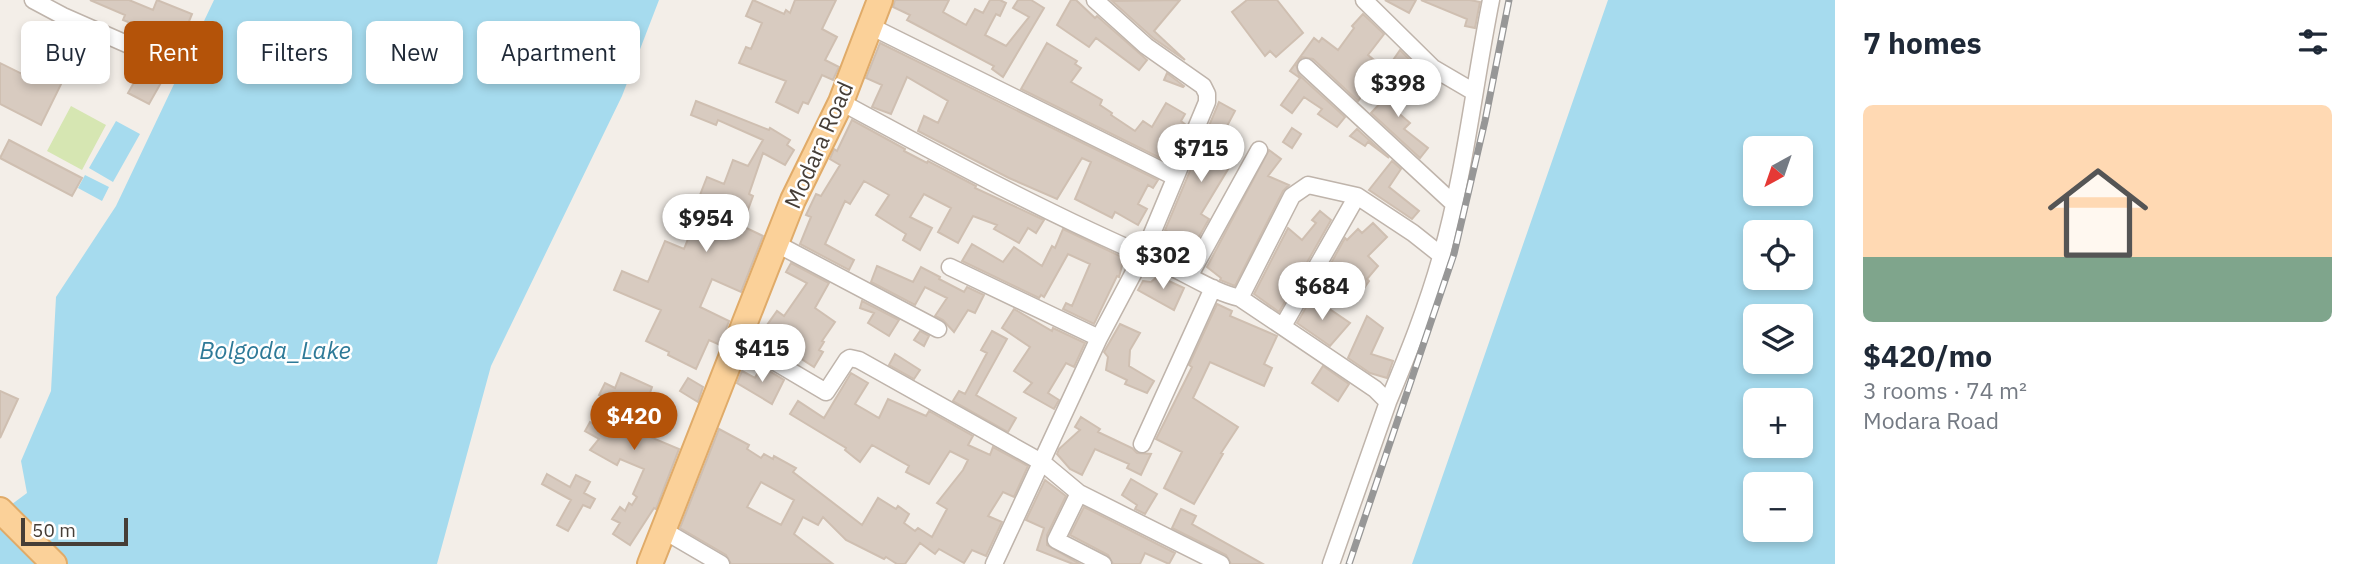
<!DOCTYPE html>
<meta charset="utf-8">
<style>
:root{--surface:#fff;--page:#f6f6f7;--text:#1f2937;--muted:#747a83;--line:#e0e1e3;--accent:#b45309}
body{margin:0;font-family:"IBM Plex Sans",sans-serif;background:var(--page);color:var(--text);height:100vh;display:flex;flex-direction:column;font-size:26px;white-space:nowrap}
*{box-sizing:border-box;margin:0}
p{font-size:23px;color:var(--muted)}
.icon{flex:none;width:38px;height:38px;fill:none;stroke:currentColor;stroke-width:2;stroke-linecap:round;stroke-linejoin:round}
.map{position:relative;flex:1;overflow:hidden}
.sheet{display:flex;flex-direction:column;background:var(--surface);width:525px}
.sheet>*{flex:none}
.hud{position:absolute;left:21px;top:21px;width:665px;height:63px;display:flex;gap:14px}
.needle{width:46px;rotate:220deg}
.buttons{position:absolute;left:1743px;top:136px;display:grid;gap:14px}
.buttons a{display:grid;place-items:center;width:70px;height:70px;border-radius:10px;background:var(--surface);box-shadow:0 4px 10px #0003;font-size:35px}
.scale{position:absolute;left:21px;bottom:18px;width:107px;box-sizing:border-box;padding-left:7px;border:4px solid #463e37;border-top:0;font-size:19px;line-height:24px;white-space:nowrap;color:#463e37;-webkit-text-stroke:5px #fff;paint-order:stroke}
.price{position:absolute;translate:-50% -60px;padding:0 16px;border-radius:24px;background:#fff;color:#222;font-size:23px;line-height:46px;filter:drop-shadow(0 2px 4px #0008)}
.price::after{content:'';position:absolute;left:50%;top:42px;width:21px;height:16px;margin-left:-10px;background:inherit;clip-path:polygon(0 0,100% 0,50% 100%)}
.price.selected{background:var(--accent);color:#fff}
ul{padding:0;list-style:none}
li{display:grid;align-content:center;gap:14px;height:371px;padding:0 28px}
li+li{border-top:2px solid var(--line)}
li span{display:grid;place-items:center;height:217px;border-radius:10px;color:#555}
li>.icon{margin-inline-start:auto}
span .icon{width:126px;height:126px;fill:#fffc;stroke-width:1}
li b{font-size:30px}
h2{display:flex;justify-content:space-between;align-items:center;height:84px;padding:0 28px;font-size:30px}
.tag{padding:0 24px;border-radius:10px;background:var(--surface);box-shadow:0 4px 10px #0003;font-size:24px;line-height:63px}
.tag.selected{background:var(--accent);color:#fff}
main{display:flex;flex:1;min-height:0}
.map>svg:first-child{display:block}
.green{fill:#d6e6b2}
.water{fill:#a6dbee;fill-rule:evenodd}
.building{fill:#d8cbc0;stroke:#cfbfb1;stroke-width:2;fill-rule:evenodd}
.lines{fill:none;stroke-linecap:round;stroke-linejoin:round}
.minor-casing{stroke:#bfb4ab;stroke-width:19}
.primary-casing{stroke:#e0ab69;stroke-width:28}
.minor{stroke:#fff;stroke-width:16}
.primary{stroke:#fbd199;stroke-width:24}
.rail-casing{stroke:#979797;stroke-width:7}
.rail{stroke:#fff;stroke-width:4.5;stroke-dasharray:13;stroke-linecap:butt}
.labels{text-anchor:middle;stroke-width:5;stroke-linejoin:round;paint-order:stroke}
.street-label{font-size:23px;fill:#463e37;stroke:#fff}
.water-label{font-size:24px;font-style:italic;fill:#2e7a98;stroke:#fff}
</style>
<main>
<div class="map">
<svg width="1835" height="564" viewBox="0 0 1835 564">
<rect width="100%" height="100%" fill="#f3eee8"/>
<path class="green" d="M 71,106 L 106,125 L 82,170 L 47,151 Z"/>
<path class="water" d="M 214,0 L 659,0 L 622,96 L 491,366 L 437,564 L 0,564 L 0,513 L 27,493 L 21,461 L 51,391 L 56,297 L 116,206 Z
M 1608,0 L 1835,0 L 1835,564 L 1412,564 ZM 1755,149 L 1801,149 L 1801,194 L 1755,194 ZM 1755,233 L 1801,233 L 1801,278 L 1755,278 ZM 1755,317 L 1801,317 L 1801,362 L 1755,362 ZM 1755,401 L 1801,401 L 1801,446 L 1755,446 ZM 1755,485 L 1801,485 L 1801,530 L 1755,530 Z
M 116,121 L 140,134 L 113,182 L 89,168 Z
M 85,175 L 109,187 L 102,201 L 78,188 Z"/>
<path class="building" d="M 90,0 L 129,0 L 153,10 L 157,0 L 192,14 L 175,56 L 158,50 L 162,41 L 143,34 L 145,29 L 123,20 L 125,15 Z
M 753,0 L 784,14 L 786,10 L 790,13 L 795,0 L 836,0 L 822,29 L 837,37 L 825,60 L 839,67 L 833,80 L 822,75 L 808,104 L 803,102 L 798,113 L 776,102 L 786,81 L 739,63 L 746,47 L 751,49 L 762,23 L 746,16 Z
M 895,0 L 949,0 L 943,12 L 966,25 L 975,9 L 983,13 L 990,0 L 1000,0 L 1006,3 L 1000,16 L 996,14 L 985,35 L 1006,46 L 1029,17 L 1013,8 L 1018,0 L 1031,0 L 1044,8 L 1003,77 L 992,69 L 994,66 L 907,20 L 910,15 L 893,7 Z
M 1071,0 L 1076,0 L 1095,18 L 1097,16 L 1147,60 L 1139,70 L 1096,38 L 1089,47 L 1057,25 Z
M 1180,0 L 1154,31 L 1185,60 L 1153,38 L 1112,1 Z
M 1247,0 L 1277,0 L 1303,33 L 1276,57 L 1270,51 L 1265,56 L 1232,12 Z
M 1385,0 L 1416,0 L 1409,13 Z
M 1421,0 L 1470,0 L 1480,2 L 1475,28 L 1465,26 L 1467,19 Z
M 1363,14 L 1384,34 L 1368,55 L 1384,68 L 1358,101 L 1313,59 L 1302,57 L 1296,64 L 1299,75 L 1345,117 L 1337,127 L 1318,114 L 1322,109 L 1304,97 L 1292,113 L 1281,105 L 1300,78 L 1290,71 L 1314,38 L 1319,42 L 1322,38 L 1338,50 L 1354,28 L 1352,26 Z
M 62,29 L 90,44 L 71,79 L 65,76 L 41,125 L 0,104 L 0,63 L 34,80 Z
M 880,43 L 1158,180 L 1153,188 L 1148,185 L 1138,204 L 1147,209 L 1138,225 L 1115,212 L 1112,218 L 1075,199 L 1091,162 L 1082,158 L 1057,199 L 1009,178 L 918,131 L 924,116 L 938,123 L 948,101 L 907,77 L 891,114 L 872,107 L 882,85 L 866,78 Z
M 1047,43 L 1077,61 L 1075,64 L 1081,68 L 1071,82 L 1102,100 L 1100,105 L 1112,113 L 1111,115 L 1135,131 L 1143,121 L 1152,127 L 1166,103 L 1185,114 L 1181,121 L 1186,125 L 1181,136 L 1177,133 L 1160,158 L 1021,89 Z
M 1400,50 L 1410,60 L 1401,71 L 1391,63 Z
M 141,70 L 162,81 L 149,104 L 128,93 Z
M 1167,73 L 1184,86 L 1183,87 L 1164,80 Z
M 1400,82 L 1411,92 L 1395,110 L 1410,123 L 1404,129 L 1428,148 L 1420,158 L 1371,113 Z
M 696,101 L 769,130 L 770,128 L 790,140 L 787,145 L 794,150 L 785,165 L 763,153 L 749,194 L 753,196 L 742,226 L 763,236 L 741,292 L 712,279 L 700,307 L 729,321 L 720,345 L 709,340 L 696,369 L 668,355 L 669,352 L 646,341 L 661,310 L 614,290 L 622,271 L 648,282 L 665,241 L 684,249 L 690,234 L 704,241 L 720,203 L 700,195 L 707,177 L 724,184 L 733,160 L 748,166 L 763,140 L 718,120 L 716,125 L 691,115 Z
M 1219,102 L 1235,111 L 1217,145 L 1236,156 L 1201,214 L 1209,219 L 1187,258 L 1170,245 L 1176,237 L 1165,230 Z
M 852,120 L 905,149 L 904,151 L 927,163 L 928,161 L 976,186 L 975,188 L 1044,220 L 1036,233 L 1028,228 L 1019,243 L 994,229 L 997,225 L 973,216 L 958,243 L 938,232 L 951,208 L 924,194 L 910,217 L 932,228 L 920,250 L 903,240 L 906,234 L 876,215 L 889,195 L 864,181 L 850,204 L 845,201 L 825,244 L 854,260 L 849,270 L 800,244 L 811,217 L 806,215 L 816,194 L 821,196 L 840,165 L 830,159 L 834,149 L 837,151 Z
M 1292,128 L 1301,134 L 1292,148 L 1283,142 Z
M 1357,129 L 1389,158 L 1368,142 L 1365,146 L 1350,136 Z
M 9,140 L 82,178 L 72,196 L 0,158 Z
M 1269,150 L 1281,159 L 1268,176 L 1289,185 L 1283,191 L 1235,286 L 1220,280 L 1221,278 L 1207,267 Z
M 1392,161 L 1401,169 L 1389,187 L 1419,211 L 1412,219 L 1369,190 Z
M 1320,211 L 1331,220 L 1279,312 L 1254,294 L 1288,228 L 1302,240 L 1316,223 L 1312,220 Z
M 1373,223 L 1387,237 L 1368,256 L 1378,266 L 1367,279 L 1369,281 L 1362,291 L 1330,265 L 1345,238 L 1347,240 L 1358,229 L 1362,233 Z
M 1063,229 L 1124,258 L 1119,277 L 1117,276 L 1094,324 L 1063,309 L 1066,303 L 1072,306 L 1090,264 L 1068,254 L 1044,297 L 1041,295 L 1039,298 L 962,261 L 972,244 L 1003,262 L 1014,247 L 1042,266 L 1052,246 L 1055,248 Z
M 791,263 L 829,283 L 815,308 L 835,322 L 822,341 L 824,342 L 819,350 L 823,352 L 814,367 L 789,351 L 787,357 L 757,339 L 777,311 L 784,316 L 807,283 L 786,272 Z
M 877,266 L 913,282 L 921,267 L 940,277 L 939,279 L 964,292 L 967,287 L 984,295 L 975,313 L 968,310 L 954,332 L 943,320 L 935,316 L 947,298 L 925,287 L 915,305 L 871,282 Z
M 1158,276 L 1184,288 L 1174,310 L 1138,290 L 1143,281 L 1151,282 Z
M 1312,297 L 1350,323 L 1330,346 L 1297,323 Z
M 862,301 L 899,320 L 889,336 L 868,323 L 874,313 L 860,308 Z
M 1217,304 L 1232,311 L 1230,316 L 1277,336 L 1264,364 L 1272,368 L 1264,386 L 1210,362 L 1193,398 L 1238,427 L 1221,453 L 1223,454 L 1194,504 L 1164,488 L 1182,452 L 1156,439 L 1192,367 L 1189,365 Z
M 1014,309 L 1052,331 L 1053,328 L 1085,343 L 1074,367 L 1066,363 L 1048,393 L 1059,400 L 1054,409 L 1024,392 L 1032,383 L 1014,371 L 1030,347 L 1002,328 Z
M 1367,316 L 1383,328 L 1371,354 L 1393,361 L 1387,378 L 1370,373 L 1348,358 Z
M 1120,324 L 1140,333 L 1130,350 L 1129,366 L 1154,381 L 1147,393 L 1125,384 L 1127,380 L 1106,370 L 1108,357 L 1104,352 Z
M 920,331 L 929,336 L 924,346 L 914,340 Z
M 992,331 L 1007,339 L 976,395 L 1016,418 L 1008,432 L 953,401 L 959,391 L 965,394 L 987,353 L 981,350 Z
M 895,354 L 920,370 L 914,379 L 889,365 Z
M 761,366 L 784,380 L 772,404 L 737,383 L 742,371 L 755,378 Z
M 1323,366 L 1349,384 L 1338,401 L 1312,383 Z
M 621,373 L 652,387 L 641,418 L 648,420 L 643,434 L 679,449 L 656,509 L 654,508 L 630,545 L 613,534 L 620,523 L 612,519 L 620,507 L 625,511 L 629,503 L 632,505 L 637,497 L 633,494 L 644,469 L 620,459 L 617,465 L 590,450 L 599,439 L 585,431 L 590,422 L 607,431 L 615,402 L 599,395 L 605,383 L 615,388 Z
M 851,373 L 868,383 L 855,404 L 879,418 L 888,399 L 926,416 L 929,411 L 973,436 L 968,445 L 990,455 L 993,447 L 1028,466 L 1014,497 L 1003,492 L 988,516 L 1002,522 L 986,556 L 972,550 L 964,563 L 939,549 L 935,554 L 920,543 L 905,564 L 897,564 L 886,557 L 884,559 L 846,540 L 823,517 L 818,525 L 803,517 L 794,534 L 833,564 L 731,564 L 726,555 L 680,528 L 719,429 L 749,445 L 747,449 L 761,458 L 764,454 L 773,459 L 774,456 L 796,468 L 793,472 L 862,525 L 878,498 L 896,509 L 898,506 L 909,514 L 904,523 L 915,531 L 918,528 L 932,537 L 947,509 L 937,503 L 963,470 L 968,460 L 950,451 L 929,484 L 906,472 L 909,466 L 872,445 L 860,462 L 845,450 L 846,448 L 790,414 L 798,401 L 824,418 ZM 761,482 L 794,500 L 781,525 L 747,507 Z
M 688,378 L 703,387 L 698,402 L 680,391 Z
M 0,391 L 18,399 L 0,438 Z
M 1081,417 L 1100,429 L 1098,432 L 1132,448 L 1137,453 L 1151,454 L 1141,475 L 1127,468 L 1129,464 L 1095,449 L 1082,475 L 1070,469 L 1057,454 L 1059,449 L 1080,430 L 1075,427 Z
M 547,474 L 570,487 L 576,475 L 590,482 L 584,493 L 595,499 L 590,508 L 583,505 L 568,531 L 557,525 L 571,500 L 542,484 Z
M 1131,479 L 1157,494 L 1145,514 L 1135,509 L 1137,505 L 1122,495 Z
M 1045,480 L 1066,496 L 1047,535 L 1047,545 L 1080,564 L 1073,564 L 1037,550 L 1044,528 L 1026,520 Z
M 1084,507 L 1175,553 L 1169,564 L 1145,553 L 1140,564 L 1113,564 L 1108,555 L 1070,535 Z
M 1181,509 L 1196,516 L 1192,524 L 1263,564 L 1231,564 L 1226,555 L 1172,528 Z"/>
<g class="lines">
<defs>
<path id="minor" d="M 33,0 L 63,16 L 129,45
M 1364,0 L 1433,68 L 1474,92
M 870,26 L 1175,177
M 1306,67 L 1454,204
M 841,102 C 946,159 1052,216 1162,263 C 1188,274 1213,292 1240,298 L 1375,389 L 1388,402 C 1408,354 1427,307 1441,257 C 1465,173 1474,85 1491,0
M 777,244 L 938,329
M 950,267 L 1099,338
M 1190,275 L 1259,150
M 1240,298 L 1292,196 L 1308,185 L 1357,196 L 1413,233 L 1442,256
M 1283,326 L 1357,196
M 738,340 L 826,392 L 847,360 L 850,358 L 859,360 L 1043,463 L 1079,493 L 1221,564
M 1142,444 L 1213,288
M 1079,493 L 1056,540 L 1103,564
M 663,530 L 721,564
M 994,564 L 1099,338 L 1143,255 L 1207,102 L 1207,94 L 1203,86 L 1146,46 L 1095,0
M 1331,564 L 1388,402"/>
<path id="primary" d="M 0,510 L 54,564
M 650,564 L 793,200 L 841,102 L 880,0"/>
</defs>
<use href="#minor" class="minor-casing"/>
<use href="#primary" class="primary-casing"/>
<use href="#minor" class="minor"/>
<use href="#primary" class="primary"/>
<defs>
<path id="rail" d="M 1349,564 L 1454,254 L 1485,121 L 1509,0"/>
</defs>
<use href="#rail" class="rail-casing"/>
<use href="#rail" class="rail"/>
</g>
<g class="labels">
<g class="street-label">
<text transform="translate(819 145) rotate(-66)" y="8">Modara Road</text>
</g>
<g class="water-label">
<text x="275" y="359">Bolgoda_Lake</text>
</g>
</g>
</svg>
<div class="buttons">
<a><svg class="needle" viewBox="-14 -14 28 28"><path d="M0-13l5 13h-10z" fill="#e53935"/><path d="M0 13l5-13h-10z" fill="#747a83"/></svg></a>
<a><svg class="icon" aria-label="locate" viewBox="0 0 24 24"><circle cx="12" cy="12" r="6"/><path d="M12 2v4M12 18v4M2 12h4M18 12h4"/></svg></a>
<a><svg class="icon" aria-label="layers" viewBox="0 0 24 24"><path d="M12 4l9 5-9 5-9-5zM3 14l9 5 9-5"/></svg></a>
<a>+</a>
<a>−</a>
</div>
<div class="scale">50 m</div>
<b class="price" style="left:1398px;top:119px">$398</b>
<b class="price" style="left:1201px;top:184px">$715</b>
<b class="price" style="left:706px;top:254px">$954</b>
<b class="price" style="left:1163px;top:291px">$302</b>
<b class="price" style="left:1322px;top:322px">$684</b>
<b class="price" style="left:762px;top:384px">$415</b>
<b class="price selected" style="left:634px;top:452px">$420</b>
<div class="hud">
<a class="tag">Buy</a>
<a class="tag selected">Rent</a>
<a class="tag">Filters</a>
<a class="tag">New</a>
<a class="tag">Apartment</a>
</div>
</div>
<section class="sheet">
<h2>7 homes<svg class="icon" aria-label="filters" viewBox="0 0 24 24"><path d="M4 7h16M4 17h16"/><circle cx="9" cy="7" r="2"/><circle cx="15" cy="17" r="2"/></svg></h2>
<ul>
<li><span style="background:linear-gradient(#ffd9b3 70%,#7fa58c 0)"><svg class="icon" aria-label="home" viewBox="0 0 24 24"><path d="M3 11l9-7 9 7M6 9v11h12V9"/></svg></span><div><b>$420/mo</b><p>3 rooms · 74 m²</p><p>Modara Road</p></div></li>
</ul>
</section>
</main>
